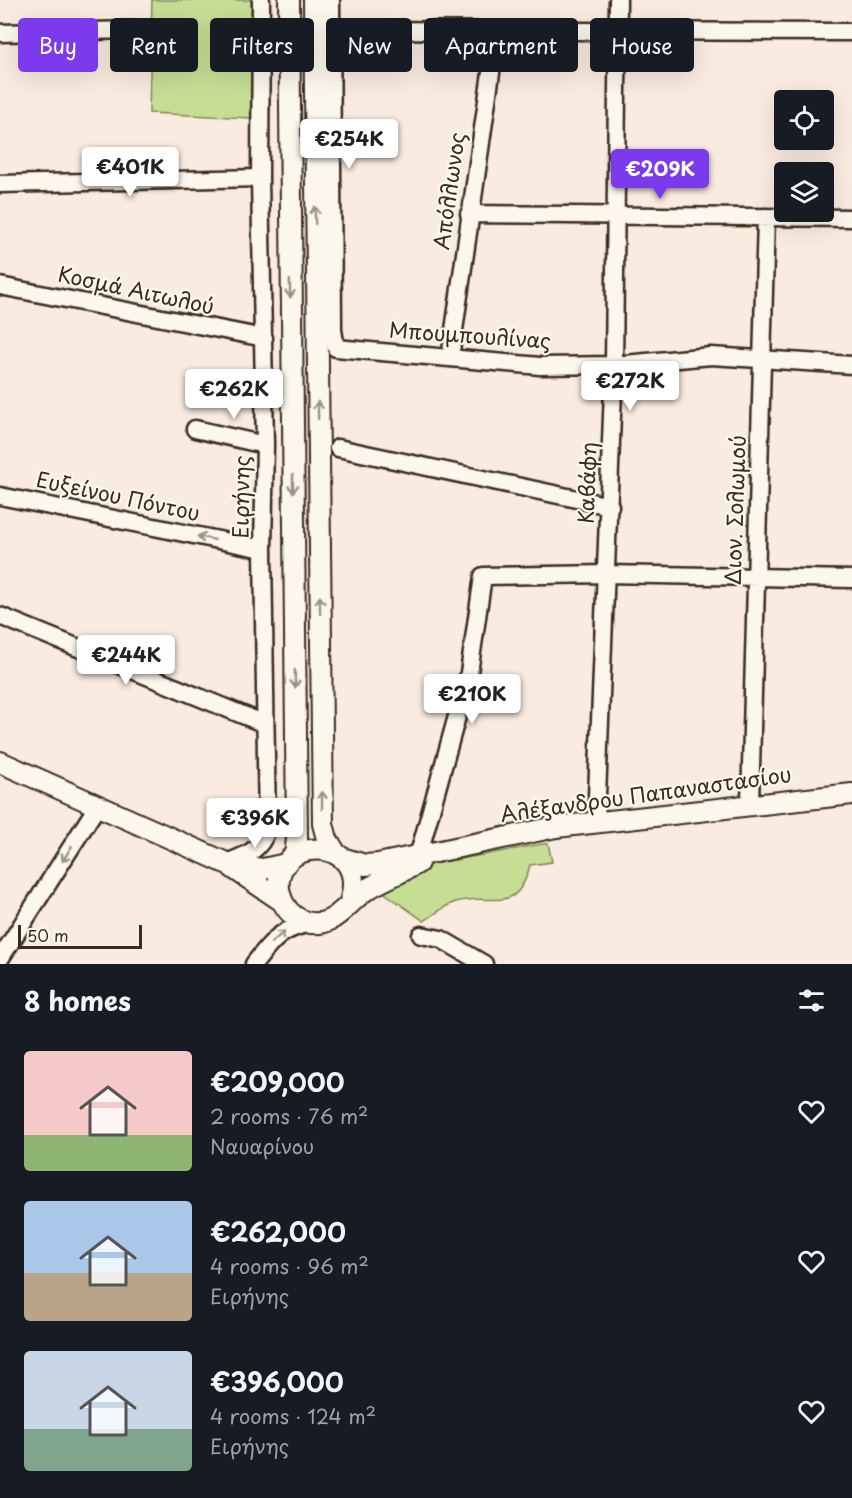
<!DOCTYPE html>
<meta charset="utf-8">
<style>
:root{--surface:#171b24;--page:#20242c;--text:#f1f3f6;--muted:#9ea1a6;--accent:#7c3aed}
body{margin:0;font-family:"Playpen Sans",sans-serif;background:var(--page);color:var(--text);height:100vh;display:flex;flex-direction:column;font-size:22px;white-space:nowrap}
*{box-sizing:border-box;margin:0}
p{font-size:20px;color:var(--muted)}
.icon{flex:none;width:33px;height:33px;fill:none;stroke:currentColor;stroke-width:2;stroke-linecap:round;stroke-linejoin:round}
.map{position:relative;height:964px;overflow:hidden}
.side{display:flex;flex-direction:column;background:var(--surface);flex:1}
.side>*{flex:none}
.banner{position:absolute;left:18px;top:18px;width:816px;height:54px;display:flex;gap:12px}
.tools{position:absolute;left:774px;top:90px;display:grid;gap:12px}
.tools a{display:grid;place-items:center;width:60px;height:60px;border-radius:6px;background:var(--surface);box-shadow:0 6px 24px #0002;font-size:30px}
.scale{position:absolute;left:18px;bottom:15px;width:124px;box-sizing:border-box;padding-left:6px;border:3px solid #3b2a1e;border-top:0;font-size:16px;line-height:21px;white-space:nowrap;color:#3b2a1e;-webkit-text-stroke:4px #fbf7ec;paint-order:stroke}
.price{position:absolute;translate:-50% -51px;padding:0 14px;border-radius:6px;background:#fff;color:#222;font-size:20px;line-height:39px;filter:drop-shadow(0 2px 3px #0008)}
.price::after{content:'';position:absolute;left:50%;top:36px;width:18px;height:14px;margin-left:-9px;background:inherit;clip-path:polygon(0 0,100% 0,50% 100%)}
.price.on{background:var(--accent);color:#fff}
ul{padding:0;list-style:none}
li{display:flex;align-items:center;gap:18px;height:150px;padding:0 24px}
li span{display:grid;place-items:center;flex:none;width:168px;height:120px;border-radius:6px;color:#555}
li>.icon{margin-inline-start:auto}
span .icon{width:72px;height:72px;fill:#fffc;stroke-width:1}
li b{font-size:26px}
h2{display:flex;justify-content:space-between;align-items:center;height:72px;padding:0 24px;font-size:26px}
.chip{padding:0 21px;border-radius:6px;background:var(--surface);box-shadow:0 6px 24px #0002;font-size:21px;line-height:54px}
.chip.on{background:var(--accent);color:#fff}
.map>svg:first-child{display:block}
.green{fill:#c6de94;stroke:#808459;stroke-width:1.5}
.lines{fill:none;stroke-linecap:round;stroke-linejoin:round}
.minor-casing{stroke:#3b2a1e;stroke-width:21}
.tertiary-casing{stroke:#3b2a1e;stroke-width:24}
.minor{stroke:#fbf7ec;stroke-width:16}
.tertiary{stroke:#fbf7ec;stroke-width:20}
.oneway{stroke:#9b9085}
.labels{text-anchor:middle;stroke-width:4.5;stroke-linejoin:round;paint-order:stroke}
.street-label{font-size:21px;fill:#3b2a1e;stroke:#fbf7ec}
</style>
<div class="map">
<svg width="852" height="964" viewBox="0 0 852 964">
<rect width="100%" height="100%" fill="#faebe0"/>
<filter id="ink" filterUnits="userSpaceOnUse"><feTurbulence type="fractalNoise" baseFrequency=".0167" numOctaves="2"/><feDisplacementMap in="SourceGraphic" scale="12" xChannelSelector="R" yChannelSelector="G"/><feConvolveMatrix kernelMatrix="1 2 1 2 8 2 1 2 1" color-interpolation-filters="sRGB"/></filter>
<g filter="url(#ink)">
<path class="green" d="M 152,0 L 253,0 L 251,118 L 149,113 Z
M 548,843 L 552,862 L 530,865 C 517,917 492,892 456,902 C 445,905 434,915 424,921 L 386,894 L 367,876 Z"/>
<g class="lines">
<defs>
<path id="minor" d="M 331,0 L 333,330 L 336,348 L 540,366 L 614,365 L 711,356 L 852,365
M 332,30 L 852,32
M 0,33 L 135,30
M 0,184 L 260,178
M 469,214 L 852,218
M 0,286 L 264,338
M 450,358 L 497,31
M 195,429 L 265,445
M 338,448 L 610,506
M 0,496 L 263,549
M 0,616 L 265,724
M 750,803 L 766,217
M 596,822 L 614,365 L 618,0
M 418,857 L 469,673 L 483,576 L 607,574 L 852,579
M 226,863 C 245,856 260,851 267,830 L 263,549 L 265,445 L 260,178 L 261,0
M 421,935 L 441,939 L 484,964
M 0,959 L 98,805
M 254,964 C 273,940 279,930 310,923"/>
<path id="tertiary" d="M 289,0 L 297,839 L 295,855
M 314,0 L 323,824 L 327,839 L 337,855
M 0,762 L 226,863 L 263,869 L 286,864
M 342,858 L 365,865 L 378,864 L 556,827 L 852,794
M 233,868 L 282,901
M 350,902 C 372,831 266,836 280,894 C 283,906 291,916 303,921 C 334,932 346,902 369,888 C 385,879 402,872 418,863"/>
</defs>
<use href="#minor" class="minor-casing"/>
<use href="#tertiary" class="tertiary-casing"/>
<use href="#minor" class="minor"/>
<use href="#tertiary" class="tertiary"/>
</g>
<defs><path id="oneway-shaft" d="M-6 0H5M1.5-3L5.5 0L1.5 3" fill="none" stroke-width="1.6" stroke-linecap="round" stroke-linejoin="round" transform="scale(1.5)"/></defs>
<g class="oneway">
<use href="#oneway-shaft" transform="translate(315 215) rotate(-91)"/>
<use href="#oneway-shaft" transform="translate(290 289) rotate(89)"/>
<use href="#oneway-shaft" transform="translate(318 410) rotate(-91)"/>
<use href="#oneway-shaft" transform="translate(293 484) rotate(89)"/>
<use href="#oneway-shaft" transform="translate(206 538) rotate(-168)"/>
<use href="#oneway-shaft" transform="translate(320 605) rotate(-91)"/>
<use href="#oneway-shaft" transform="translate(295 679) rotate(89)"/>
<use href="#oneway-shaft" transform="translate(322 800) rotate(-91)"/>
<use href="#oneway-shaft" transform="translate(67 854) rotate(122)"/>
<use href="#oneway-shaft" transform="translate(278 937) rotate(-41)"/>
</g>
</g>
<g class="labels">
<g class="street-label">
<text transform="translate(450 191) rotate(-82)" y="7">Απόλλωνος</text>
<text transform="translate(136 291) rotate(12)" y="7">Κοσμά Αιτωλού</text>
<text transform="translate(470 336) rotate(4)" y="7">Μπουμπουλίνας</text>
<text transform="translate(588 483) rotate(-88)" y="7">Καβάφη</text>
<text transform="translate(118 497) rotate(12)" y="7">Ευξείνου Πόντου</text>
<text transform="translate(242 497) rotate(-89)" y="7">Ειρήνης</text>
<text transform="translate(736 510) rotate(-88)" y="7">Διον. Σολωμού</text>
<text transform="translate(646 795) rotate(-8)" y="7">Αλέξανδρου Παπαναστασίου</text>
</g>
</g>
</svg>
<div class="tools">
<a><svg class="icon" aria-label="locate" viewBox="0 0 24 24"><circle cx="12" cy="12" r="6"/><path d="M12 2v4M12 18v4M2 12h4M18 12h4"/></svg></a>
<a><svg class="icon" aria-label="layers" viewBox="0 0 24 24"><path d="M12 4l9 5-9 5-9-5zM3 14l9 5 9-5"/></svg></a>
</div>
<div class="scale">50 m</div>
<b class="price" style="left:349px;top:170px">€254K</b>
<b class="price" style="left:130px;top:198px">€401K</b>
<b class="price on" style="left:660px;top:200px">€209K</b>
<b class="price" style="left:630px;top:412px">€272K</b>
<b class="price" style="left:234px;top:420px">€262K</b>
<b class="price" style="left:126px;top:686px">€244K</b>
<b class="price" style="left:472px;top:725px">€210K</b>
<b class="price" style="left:255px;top:849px">€396K</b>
<div class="banner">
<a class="chip on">Buy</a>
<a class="chip">Rent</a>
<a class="chip">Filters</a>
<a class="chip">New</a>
<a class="chip">Apartment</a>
<a class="chip">House</a>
</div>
</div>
<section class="side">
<h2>8 homes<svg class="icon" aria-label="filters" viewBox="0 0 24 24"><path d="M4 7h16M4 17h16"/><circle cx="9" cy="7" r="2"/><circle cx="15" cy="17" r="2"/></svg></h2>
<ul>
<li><span style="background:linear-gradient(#f6c9c9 70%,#8fb573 0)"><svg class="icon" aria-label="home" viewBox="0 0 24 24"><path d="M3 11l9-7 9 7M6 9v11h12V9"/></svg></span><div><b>€209,000</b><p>2 rooms · 76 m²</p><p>Ναυαρίνου</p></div><svg class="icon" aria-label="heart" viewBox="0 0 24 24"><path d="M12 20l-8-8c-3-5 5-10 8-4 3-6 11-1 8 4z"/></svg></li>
<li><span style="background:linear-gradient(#a9c7e8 60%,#b9a48a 0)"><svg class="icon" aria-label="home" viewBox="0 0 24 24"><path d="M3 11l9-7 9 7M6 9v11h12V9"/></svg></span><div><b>€262,000</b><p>4 rooms · 96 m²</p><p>Ειρήνης</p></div><svg class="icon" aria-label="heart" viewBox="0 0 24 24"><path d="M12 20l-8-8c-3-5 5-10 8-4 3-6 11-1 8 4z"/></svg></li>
<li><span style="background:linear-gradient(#c9d6e8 65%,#7fa58c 0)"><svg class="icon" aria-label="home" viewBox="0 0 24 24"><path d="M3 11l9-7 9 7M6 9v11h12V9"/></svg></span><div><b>€396,000</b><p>4 rooms · 124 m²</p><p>Ειρήνης</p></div><svg class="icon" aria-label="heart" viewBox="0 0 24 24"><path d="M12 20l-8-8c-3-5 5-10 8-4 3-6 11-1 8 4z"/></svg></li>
</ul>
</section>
